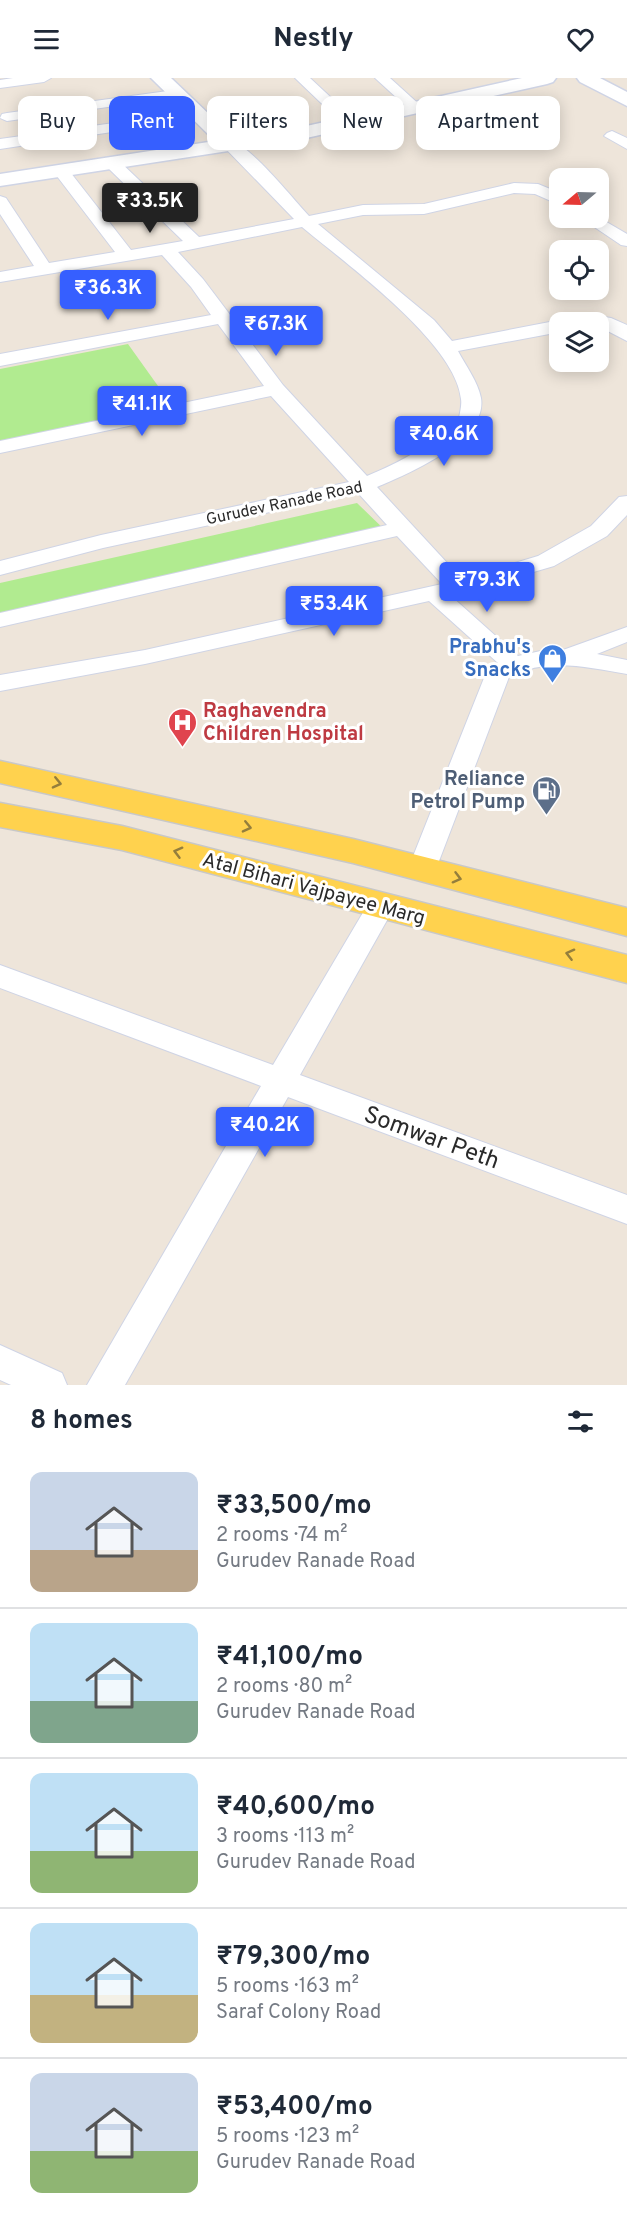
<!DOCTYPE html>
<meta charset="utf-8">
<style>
:root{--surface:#fff;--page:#f6f6f7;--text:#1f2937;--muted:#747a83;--line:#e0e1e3;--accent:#365fff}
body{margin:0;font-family:Overpass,sans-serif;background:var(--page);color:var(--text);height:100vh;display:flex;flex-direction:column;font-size:22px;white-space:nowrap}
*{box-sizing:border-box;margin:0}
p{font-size:20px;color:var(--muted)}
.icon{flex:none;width:33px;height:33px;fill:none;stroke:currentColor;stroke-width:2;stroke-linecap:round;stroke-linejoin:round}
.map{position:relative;height:1307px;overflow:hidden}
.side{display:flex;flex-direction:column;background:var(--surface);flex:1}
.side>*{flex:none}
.guide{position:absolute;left:18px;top:18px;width:591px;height:54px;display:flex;gap:12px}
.needle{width:39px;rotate:251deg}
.buttons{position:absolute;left:549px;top:90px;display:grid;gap:12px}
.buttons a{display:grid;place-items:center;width:60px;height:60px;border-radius:12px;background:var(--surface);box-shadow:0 3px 15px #0003;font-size:30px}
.price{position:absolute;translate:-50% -51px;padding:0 14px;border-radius:6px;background:var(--accent);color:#fff;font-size:20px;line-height:39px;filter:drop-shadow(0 2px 3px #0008)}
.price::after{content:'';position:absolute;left:50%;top:36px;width:18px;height:14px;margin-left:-9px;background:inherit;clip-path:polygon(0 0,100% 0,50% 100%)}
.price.selected{background:#222;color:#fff}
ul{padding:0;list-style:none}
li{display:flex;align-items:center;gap:18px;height:150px;padding:0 30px}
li+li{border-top:2px solid var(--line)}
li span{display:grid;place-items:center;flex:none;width:168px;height:120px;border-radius:12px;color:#555}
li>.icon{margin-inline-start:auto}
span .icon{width:72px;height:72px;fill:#fffc;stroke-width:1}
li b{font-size:26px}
h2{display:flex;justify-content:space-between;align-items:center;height:72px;padding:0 30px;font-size:26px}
.pill{padding:0 21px;border-radius:12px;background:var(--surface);box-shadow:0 3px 15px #0003;font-size:21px;line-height:54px}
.pill.selected{background:var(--accent);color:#fff}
header{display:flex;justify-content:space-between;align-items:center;height:78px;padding:0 30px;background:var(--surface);font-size:27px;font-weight:700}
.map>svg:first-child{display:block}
.green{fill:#b1eb90}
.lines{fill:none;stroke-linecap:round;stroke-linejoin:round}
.street-casing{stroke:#cfd4e5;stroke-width:2}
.secondary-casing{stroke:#cfd4e5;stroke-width:3}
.primary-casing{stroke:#c8c8c8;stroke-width:3}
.street{fill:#fff;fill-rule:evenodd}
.secondary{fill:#fff;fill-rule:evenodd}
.primary{fill:#ffd24e;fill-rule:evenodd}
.oneway{stroke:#947e3c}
.labels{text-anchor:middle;stroke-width:6;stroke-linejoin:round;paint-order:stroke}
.far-street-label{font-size:16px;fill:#2a2a2a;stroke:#fff}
.shop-label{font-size:20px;font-weight:bold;fill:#366cbe;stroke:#fff;text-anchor:end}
.health-label{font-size:20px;font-weight:bold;fill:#be3a42;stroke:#fff;text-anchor:start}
.service-label{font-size:20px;font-weight:bold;fill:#4e5e75;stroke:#fff;text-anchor:end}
.street-label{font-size:20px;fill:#2a2a2a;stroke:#fff}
.near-street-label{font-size:24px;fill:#2a2a2a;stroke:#fff}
</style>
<header><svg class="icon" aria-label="menu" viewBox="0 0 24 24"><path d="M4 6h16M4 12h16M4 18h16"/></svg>Nestly<svg class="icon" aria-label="heart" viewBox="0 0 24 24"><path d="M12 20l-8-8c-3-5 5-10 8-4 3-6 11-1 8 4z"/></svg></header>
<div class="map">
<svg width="627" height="1307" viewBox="0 0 627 1307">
<rect width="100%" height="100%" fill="#eee5da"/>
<path class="green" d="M 128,266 L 173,329 L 0,365 L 0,291 Z
M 357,425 L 388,455 L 0,537 L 0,505 Z"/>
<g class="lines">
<defs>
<path id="street" d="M 13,0 L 51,0 L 44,4 L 0,10 L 0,2 Z
M 295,0 L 310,0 L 354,41 L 356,44 L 354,47 L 344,47 Z
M 375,0 L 390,0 L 422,29 L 415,33 L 410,32 Z
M 175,12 L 182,16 L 180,19 L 7,43 L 0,40 L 2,36 L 7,35 Z
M 199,33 L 206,37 L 204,40 L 0,71 L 0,61 Z
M 612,53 L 627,60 L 627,71 L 604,58 L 607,55 Z
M 231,63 C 251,68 293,121 309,138 L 363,127 L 424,126 L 514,105 L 538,106 L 560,115 L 560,127 L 535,116 L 514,115 L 424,136 L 363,137 L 318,146 L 434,242 L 452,263 L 560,242 L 567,244 L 560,244 L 560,254 L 458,273 C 466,288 478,304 481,320 C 488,362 408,396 377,409 L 462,501 L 538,478 L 591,448 L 619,419 L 627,418 L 627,437 L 607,458 L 554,488 L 451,518 L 518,578 L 545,572 L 563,572 L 627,549 L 627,564 L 597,576 L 627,582 L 627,596 C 586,589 547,579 509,599 L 436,791 L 432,798 L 422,801 L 412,798 L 408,791 L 486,595 L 489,590 L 498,585 L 429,523 L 145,586 L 0,613 L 0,597 L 145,572 L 442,506 L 397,458 L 0,549 L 0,535 L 387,447 L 358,415 L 103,470 L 0,497 L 0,483 L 101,457 L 349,404 L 271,318 L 0,375 L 0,363 L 264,308 L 218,246 L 0,288 L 0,276 L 211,237 L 191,209 L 162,177 L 0,204 L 0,194 L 34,188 L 0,136 L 0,118 L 6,120 L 49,185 L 115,174 L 53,93 L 61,88 L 67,90 L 131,172 L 183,163 L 106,88 L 104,85 L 112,80 L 118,82 L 199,159 L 294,141 L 223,68 ZM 302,149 C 345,185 456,265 461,321 C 462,327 460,334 459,340 C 433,367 401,384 367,398 L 283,307 L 203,201 L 178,174 Z
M 598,139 L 627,156 L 627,168 L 621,167 L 581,140 Z
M 591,237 L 611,240 L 627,247 L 627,263 L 598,248 L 598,244 L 568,244 L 570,240 Z
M 381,818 L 391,821 L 395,828 L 300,997 L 627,1117 L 627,1146 L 288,1019 L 125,1307 L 87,1307 L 261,1008 L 0,910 L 0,887 L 273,987 L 371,821 Z
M 0,1267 L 62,1295 L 67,1307 L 11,1307 L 0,1302 Z"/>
<path id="secondary" d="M 151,0 L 171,0 L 234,60 L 293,51 L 522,0 L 556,0 L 553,4 L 547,6 L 293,63 L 0,108 L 0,96 L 215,63 Z
M 577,0 L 600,0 L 627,14 L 627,28 L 580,4 Z"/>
<path id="primary" d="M 0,683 L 353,761 L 627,830 L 627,858 L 353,785 L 0,705 Z
M 0,725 L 122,748 L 627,877 L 627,905 L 122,772 L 0,749 Z"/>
</defs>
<use href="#street" class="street-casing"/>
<use href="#secondary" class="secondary-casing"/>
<use href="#primary" class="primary-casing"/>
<use href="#street" class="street"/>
<use href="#secondary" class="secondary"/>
<use href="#primary" class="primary"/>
</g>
<defs><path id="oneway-chevron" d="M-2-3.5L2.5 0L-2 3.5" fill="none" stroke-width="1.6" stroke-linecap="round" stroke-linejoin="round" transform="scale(1.5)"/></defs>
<g class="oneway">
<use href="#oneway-chevron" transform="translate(57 705) rotate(13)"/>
<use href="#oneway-chevron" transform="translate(247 749) rotate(13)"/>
<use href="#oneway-chevron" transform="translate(178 774) rotate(-165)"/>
<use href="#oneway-chevron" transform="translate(457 800) rotate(15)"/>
<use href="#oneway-chevron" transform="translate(570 876) rotate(-166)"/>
</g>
<defs>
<symbol id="shop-pin" viewBox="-11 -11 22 30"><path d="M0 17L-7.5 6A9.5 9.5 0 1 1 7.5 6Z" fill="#3f7fe0" stroke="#fff"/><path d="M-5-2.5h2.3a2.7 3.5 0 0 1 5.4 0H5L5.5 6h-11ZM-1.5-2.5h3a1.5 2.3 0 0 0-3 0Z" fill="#fff"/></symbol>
<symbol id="hospital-pin" viewBox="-11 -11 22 30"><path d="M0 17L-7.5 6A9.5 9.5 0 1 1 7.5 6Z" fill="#e0444e" stroke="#fff"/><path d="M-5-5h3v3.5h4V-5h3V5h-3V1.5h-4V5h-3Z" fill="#fff"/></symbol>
<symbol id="fuel-pin" viewBox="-11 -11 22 30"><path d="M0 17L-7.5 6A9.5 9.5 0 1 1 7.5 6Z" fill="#5c6f8a" stroke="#fff"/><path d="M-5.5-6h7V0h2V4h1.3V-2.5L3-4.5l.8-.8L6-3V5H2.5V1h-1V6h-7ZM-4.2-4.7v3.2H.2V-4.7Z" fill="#fff"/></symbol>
</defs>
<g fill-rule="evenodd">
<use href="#shop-pin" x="536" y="564" width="33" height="45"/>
<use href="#hospital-pin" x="166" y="628" width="33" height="45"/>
<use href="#fuel-pin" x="530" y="696" width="33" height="45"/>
</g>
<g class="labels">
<g class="far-street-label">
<text transform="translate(284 424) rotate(-12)" y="6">Gurudev Ranade Road</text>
</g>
<g class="shop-label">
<text x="531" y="575">Prabhu's<tspan x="531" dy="23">Snacks</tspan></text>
</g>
<g class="health-label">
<text x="203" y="639">Raghavendra<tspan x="203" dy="23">Children Hospital</tspan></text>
</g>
<g class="service-label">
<text x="525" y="707">Reliance<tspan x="525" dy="23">Petrol Pump</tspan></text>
</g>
<g class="street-label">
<text transform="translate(314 810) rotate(15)" y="7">Atal Bihari Vajpayee Marg</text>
</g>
<g class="near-street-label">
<text transform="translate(432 1059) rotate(20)" y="8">Somwar Peth</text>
</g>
</g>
</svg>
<div class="buttons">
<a><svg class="needle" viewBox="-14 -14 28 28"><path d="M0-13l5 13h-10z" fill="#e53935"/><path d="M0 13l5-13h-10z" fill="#747a83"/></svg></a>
<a><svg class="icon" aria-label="locate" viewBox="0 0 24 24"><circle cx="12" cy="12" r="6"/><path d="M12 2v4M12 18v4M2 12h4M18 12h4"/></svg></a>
<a><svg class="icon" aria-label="layers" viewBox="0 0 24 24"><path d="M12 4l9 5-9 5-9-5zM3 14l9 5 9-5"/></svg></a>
</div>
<b class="price selected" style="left:150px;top:156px">₹33.5K</b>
<b class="price" style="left:108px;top:243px">₹36.3K</b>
<b class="price" style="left:276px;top:279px">₹67.3K</b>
<b class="price" style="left:142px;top:359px">₹41.1K</b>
<b class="price" style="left:444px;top:389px">₹40.6K</b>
<b class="price" style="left:487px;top:535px">₹79.3K</b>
<b class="price" style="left:334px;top:559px">₹53.4K</b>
<b class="price" style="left:265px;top:1080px">₹40.2K</b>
<div class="guide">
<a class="pill">Buy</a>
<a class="pill selected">Rent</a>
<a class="pill">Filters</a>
<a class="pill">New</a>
<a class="pill">Apartment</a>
</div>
</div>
<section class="side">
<h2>8 homes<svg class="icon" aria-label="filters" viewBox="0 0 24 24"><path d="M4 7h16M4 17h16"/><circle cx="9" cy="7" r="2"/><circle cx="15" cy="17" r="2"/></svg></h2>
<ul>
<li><span style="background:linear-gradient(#c9d6e8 65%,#b9a48a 0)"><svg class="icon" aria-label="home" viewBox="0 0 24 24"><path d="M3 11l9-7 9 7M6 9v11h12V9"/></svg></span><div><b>₹33,500/mo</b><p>2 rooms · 74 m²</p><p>Gurudev Ranade Road</p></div></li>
<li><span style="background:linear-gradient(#bfe0f5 65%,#7fa58c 0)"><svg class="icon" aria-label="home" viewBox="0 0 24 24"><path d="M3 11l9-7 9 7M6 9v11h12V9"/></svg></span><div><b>₹41,100/mo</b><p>2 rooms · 80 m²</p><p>Gurudev Ranade Road</p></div></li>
<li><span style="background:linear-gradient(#bfe0f5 65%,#8fb573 0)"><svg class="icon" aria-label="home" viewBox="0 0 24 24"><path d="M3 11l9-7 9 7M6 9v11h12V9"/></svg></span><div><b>₹40,600/mo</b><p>3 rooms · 113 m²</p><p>Gurudev Ranade Road</p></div></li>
<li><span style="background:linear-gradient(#bfe0f5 60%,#c2b280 0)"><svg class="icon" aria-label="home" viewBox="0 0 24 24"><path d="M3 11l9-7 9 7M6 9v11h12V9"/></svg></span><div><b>₹79,300/mo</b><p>5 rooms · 163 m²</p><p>Saraf Colony Road</p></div></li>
<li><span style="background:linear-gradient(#c9d6e8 65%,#8fb573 0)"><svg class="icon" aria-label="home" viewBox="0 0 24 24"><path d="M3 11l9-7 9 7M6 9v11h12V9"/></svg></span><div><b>₹53,400/mo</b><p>5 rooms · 123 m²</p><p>Gurudev Ranade Road</p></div></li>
</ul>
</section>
